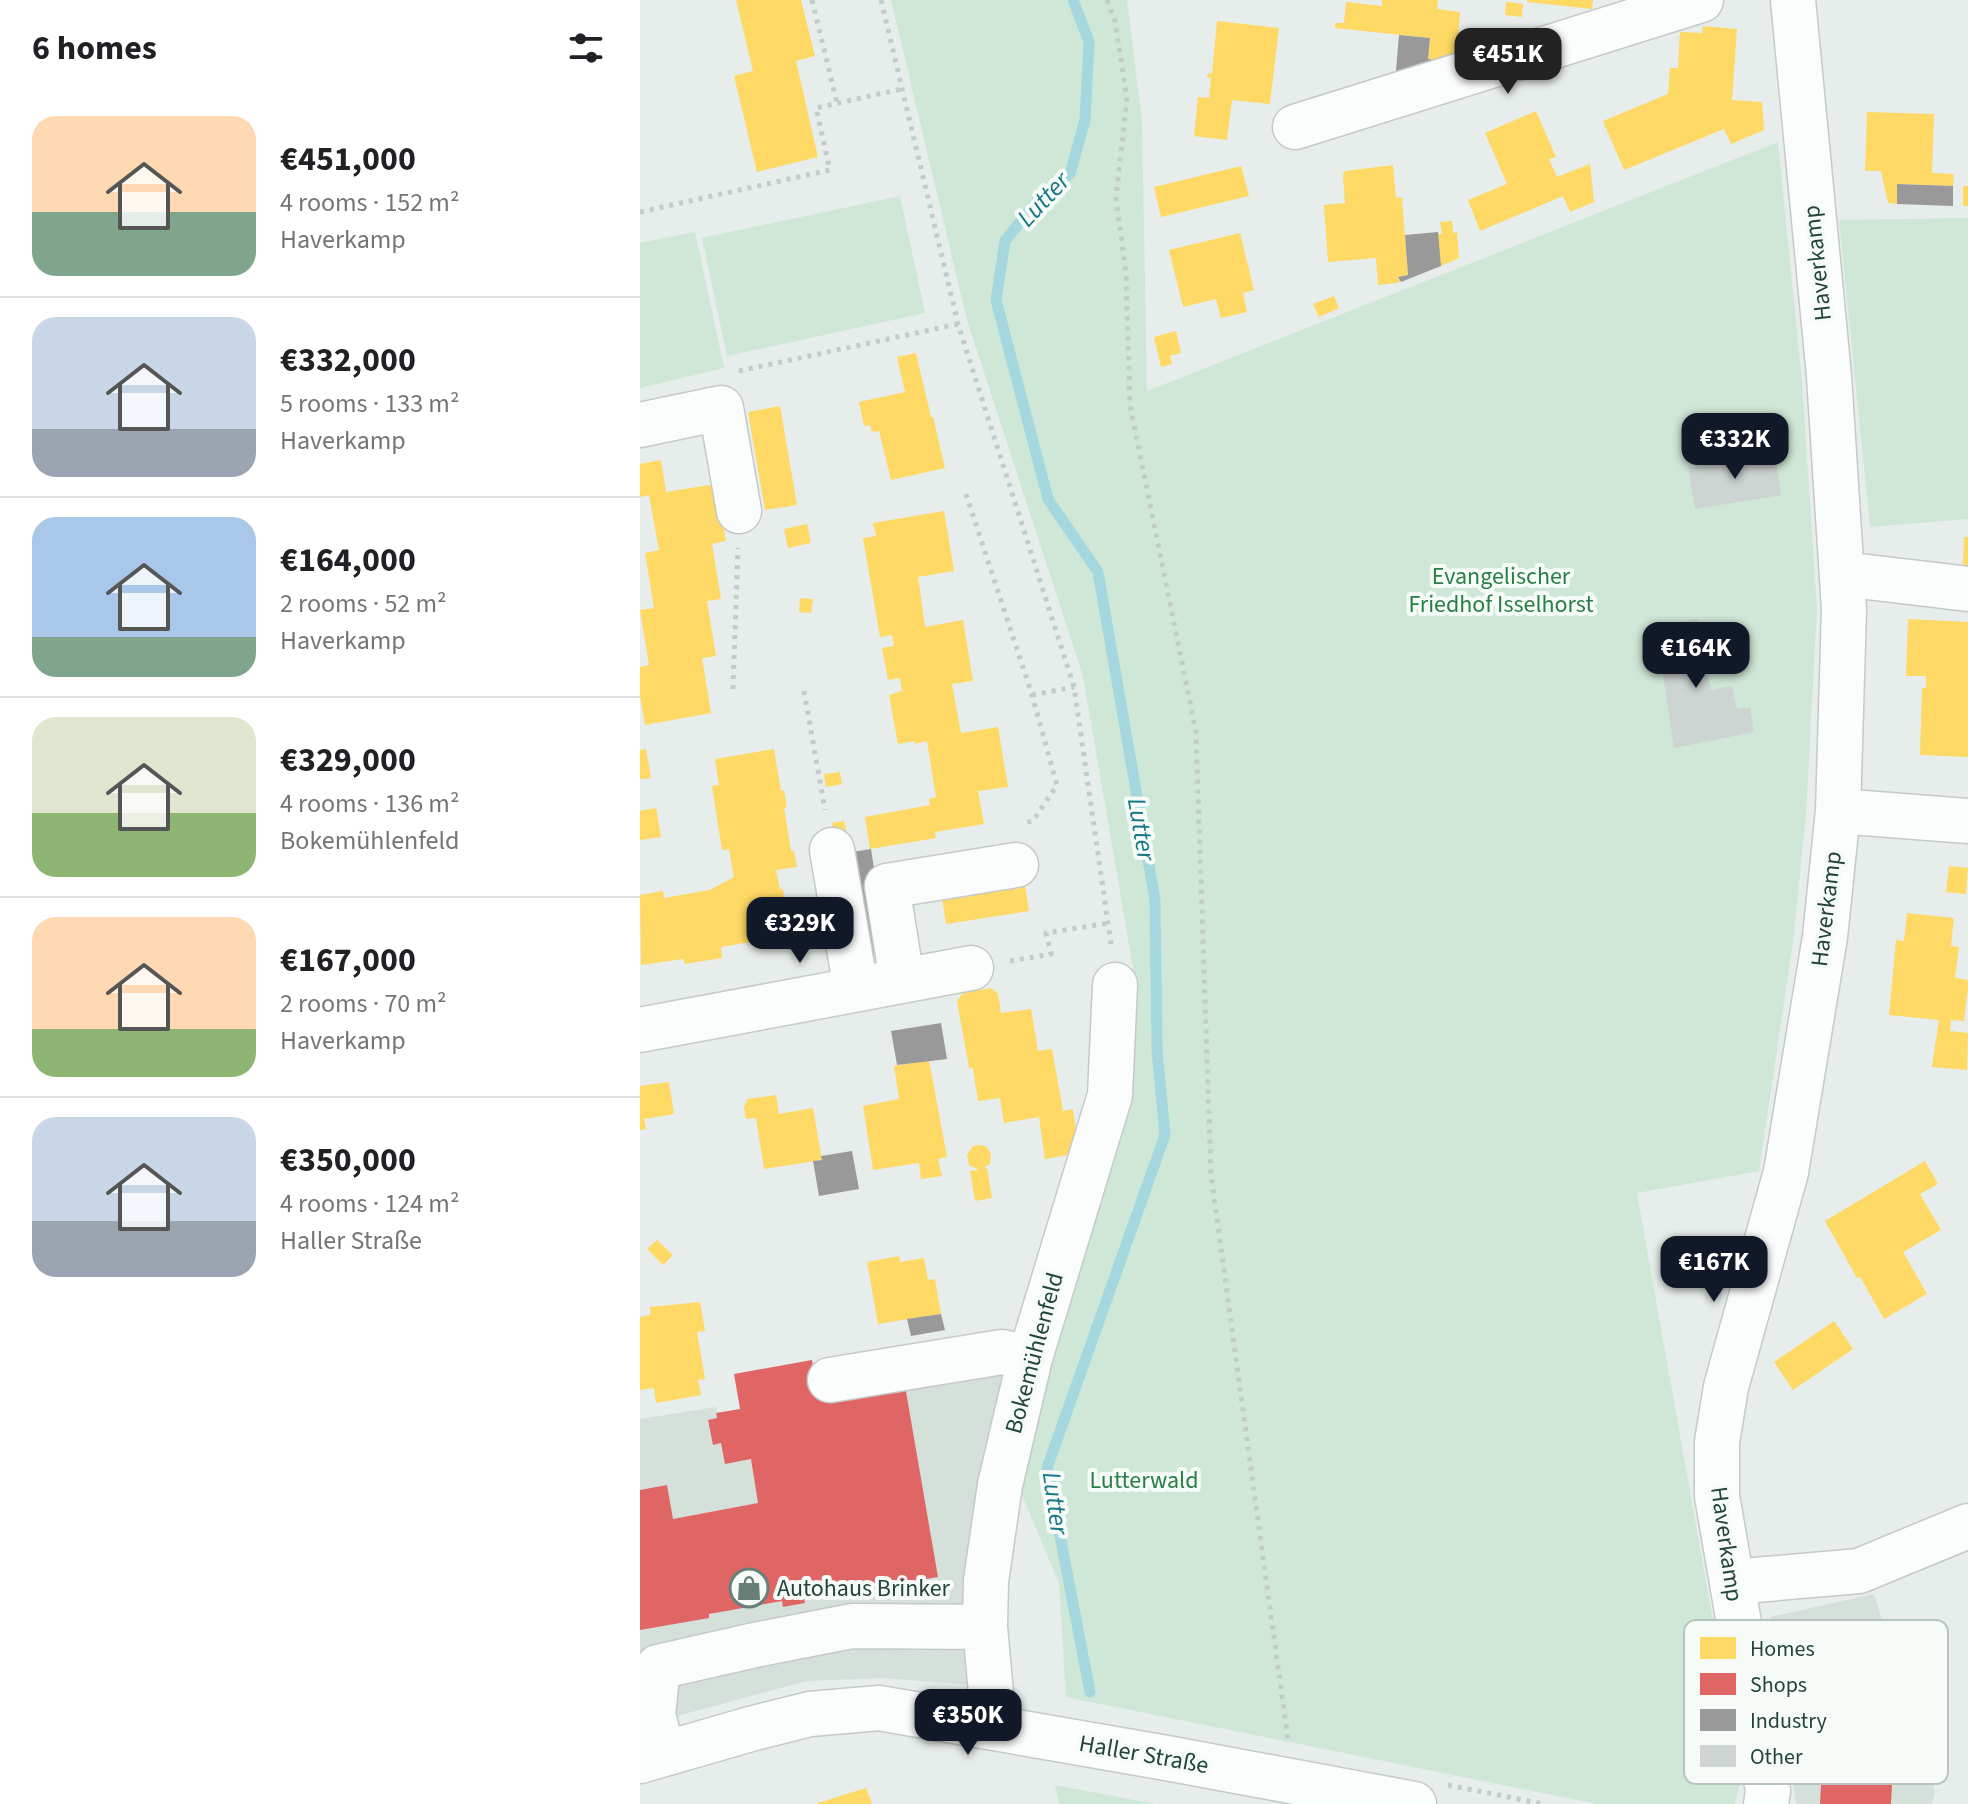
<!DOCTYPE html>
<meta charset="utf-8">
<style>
:root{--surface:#fff;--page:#f2f2f2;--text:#202124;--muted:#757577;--line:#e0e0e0;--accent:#111827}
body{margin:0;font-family:"Source Sans 3",sans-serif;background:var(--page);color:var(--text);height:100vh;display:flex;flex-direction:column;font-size:30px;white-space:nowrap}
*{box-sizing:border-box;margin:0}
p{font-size:26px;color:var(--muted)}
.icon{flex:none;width:44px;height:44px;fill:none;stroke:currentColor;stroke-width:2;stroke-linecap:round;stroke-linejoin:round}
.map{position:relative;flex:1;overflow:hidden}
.panel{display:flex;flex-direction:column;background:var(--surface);width:640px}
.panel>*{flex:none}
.price{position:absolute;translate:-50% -68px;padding:0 18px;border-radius:16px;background:var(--accent);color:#fff;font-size:26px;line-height:52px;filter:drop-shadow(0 2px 4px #0008)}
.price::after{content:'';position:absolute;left:50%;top:48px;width:24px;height:18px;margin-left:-12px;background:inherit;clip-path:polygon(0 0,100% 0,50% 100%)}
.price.active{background:#222;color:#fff}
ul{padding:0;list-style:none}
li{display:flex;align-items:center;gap:24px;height:200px;padding:0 32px}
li+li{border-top:2px solid var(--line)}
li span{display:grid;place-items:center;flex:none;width:224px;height:160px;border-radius:24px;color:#555}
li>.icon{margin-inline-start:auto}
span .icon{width:96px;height:96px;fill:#fffc;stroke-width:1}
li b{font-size:34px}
h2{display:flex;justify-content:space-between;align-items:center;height:96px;padding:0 32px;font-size:34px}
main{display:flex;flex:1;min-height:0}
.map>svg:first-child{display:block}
.built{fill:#d5e0da}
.green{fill:#cfe7d6}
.homes{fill:#ffd966}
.shops{fill:#e06666}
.industry{fill:#999}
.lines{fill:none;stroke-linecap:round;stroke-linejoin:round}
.stream{stroke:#a5d8de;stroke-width:11}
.building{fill:#ced4d2}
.minor-casing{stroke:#c4cac7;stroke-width:47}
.path{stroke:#c2ccc9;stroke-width:5;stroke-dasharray:4 6;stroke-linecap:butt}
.minor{stroke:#fbfcfc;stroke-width:44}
.labels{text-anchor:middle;stroke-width:8;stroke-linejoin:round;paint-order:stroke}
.street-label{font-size:24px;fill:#224439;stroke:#f6fbf8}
.park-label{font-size:24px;fill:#287f46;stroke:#f6fbf8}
.poi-label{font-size:24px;fill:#224439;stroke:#f6fbf8;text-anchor:start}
.water-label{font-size:26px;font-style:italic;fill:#157786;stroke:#f6fbf8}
.key{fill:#f6fbf8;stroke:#b6c4bf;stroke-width:2}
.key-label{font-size:22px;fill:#224439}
</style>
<main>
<section class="panel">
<h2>6 homes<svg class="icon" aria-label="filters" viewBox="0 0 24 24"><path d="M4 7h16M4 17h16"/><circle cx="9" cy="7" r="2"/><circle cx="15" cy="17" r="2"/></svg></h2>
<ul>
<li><span style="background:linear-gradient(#ffd9b3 60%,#7fa58c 0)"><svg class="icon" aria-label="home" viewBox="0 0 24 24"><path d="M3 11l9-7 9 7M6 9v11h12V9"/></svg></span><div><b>€451,000</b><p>4 rooms · 152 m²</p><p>Haverkamp</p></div></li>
<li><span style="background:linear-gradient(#c9d6e8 70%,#9aa5b1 0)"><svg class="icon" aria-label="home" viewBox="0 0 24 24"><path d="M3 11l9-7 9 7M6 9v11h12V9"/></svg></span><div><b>€332,000</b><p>5 rooms · 133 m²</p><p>Haverkamp</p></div></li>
<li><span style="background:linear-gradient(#a9c7e8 75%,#7fa58c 0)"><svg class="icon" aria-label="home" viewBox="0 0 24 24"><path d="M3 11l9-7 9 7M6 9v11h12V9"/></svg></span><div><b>€164,000</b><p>2 rooms · 52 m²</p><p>Haverkamp</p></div></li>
<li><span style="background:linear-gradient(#dfe7d0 60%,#8fb573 0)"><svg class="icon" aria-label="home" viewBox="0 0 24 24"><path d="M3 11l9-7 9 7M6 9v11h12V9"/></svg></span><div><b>€329,000</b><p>4 rooms · 136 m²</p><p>Bokemühlenfeld</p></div></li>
<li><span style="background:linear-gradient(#ffd9b3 70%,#8fb573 0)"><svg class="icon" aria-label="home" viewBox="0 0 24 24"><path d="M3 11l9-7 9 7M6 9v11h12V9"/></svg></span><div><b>€167,000</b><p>2 rooms · 70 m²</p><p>Haverkamp</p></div></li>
<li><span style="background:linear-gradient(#c9d6e8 65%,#9aa5b1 0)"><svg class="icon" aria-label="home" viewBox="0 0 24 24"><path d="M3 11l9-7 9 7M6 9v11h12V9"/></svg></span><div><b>€350,000</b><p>4 rooms · 124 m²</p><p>Haller Straße</p></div></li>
</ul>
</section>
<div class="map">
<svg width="1328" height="1804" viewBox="0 0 1328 1804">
<rect width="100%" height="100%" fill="#e7edea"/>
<path class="built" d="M 375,1361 L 333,1685 L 244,1678 L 166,1681 L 0,1726 L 0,1419 L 76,1407 L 77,1413 Z
M 1234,1594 L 1295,1792 L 1292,1804 L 1156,1804 L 1130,1617 Z"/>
<path class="green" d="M 251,0 L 487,0 L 502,122 L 507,391 L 1138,142 L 1162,383 L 1177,608 L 1166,813 L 1154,935 L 1119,1171 L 997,1193 L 1101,1779 L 1095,1804 L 957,1804 L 426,1697 L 419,1583 L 381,1493 L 408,1361 L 491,1092 L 494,974 L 443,676 L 327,320 Z
M 260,196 L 285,313 L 87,356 L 62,238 Z
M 1328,218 L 1328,519 L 1230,527 L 1199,220 Z
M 55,232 L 84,368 L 0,388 L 0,243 Z
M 415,1785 L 515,1804 L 419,1804 Z"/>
<path class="homes" d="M 96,0 L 161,0 L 175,56 L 156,61 L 178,157 L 117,172 L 94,76 L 113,71 Z
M 742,0 L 798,0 L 797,9 L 820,12 L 817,52 L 791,62 L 791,59 L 788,59 L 790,38 L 695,28 L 695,23 L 704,23 L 706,2 L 742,6 Z
M 887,0 L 953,0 L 952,9 L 887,2 Z
M 866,2 L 883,4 L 882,17 L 865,15 Z
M 577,21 L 639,28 L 630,104 L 592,100 L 587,140 L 554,136 L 558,97 L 569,98 L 571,78 L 567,77 L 568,73 L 572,74 Z
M 1063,26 L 1097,29 L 1092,100 L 1122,102 L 1124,130 L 1091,144 L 1084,129 L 984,170 L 963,121 L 1028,94 L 1030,68 L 1038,68 L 1040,32 L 1062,33 Z
M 896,111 L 916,157 L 909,159 L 917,177 L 950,164 L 954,202 L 930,212 L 923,196 L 840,231 L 828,200 L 867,184 L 845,133 Z
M 1227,112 L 1294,114 L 1292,173 L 1314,174 L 1313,186 L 1257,184 L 1257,204 L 1248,203 L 1241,171 L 1225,171 Z
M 753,165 L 756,198 L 762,197 L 768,275 L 758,277 L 760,281 L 757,283 L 738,285 L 736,258 L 688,262 L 684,205 L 705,203 L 703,175 L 705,171 Z
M 601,166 L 609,196 L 521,217 L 514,187 Z
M 1323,186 L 1328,186 L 1328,206 L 1323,206 Z
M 812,221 L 813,233 L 817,232 L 819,258 L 801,266 L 797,234 L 802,234 L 800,222 Z
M 600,233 L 614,290 L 603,293 L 607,312 L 581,318 L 576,299 L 543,307 L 529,250 Z
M 694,296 L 699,308 L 679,317 L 673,304 Z
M 536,331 L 541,353 L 530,356 L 532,364 L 521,367 L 514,337 Z
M 276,353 L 291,417 L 293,417 L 305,468 L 251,480 L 239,431 L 232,432 L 230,425 L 224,426 L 219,402 L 265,392 L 257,357 Z
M 140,406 L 157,505 L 125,510 L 108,412 Z
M 21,460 L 26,492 L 76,484 L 86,541 L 72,544 L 81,599 L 67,601 L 76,656 L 62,658 L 71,713 L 5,725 L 0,696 L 0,667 L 9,665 L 0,610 L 14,608 L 5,553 L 19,550 L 9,495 L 0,497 L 0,464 Z
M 304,511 L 314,571 L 278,577 L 285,627 L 323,620 L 333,681 L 312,684 L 321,733 L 358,727 L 368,787 L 338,791 L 344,824 L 295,832 L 296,838 L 230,849 L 225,817 L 290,805 L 289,799 L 296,797 L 287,741 L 275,744 L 275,741 L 258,744 L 249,695 L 262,691 L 260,678 L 248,680 L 242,648 L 254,646 L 252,635 L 240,637 L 223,538 L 236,536 L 233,523 Z
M 167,524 L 171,543 L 148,548 L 144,529 Z
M 1324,537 L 1328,537 L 1328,566 L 1323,566 Z
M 160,598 L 173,599 L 171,613 L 159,612 Z
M 1268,619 L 1328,622 L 1328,757 L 1280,755 L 1282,688 L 1286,688 L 1286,676 L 1266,676 Z
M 6,749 L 11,778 L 0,779 L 0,750 Z
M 134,749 L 141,791 L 144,790 L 147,807 L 144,808 L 151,851 L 154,851 L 157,867 L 136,870 L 140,889 L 143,889 L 147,919 L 144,919 L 147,936 L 81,947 L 82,958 L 45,964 L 43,959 L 1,965 L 0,895 L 23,891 L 24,898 L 70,890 L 94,877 L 89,849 L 82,850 L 72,786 L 79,785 L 75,759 Z
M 200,772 L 202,784 L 186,787 L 184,774 Z
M 16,808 L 21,837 L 0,840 L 0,811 Z
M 204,821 L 211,852 L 198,854 L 192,823 Z
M 1309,866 L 1328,868 L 1326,894 L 1306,892 Z
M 384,879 L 389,911 L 306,924 L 301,892 Z
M 1267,913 L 1314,918 L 1311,946 L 1319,947 L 1315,978 L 1328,980 L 1328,988 L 1324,1021 L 1311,1020 L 1310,1031 L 1328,1033 L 1327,1070 L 1292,1067 L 1299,1020 L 1249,1015 L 1256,940 L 1264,941 Z
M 351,988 L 358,994 L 361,1013 L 391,1009 L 398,1051 L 412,1049 L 423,1111 L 433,1109 L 437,1139 L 433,1154 L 405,1159 L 399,1117 L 364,1123 L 360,1098 L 338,1101 L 333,1068 L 329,1068 L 317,1001 L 323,993 Z
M 289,1060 L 307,1157 L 298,1159 L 302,1176 L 281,1179 L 279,1163 L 233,1170 L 223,1106 L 259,1099 L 254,1066 Z
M 29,1082 L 34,1114 L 4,1119 L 6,1129 L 0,1130 L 0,1086 Z
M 136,1095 L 139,1114 L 173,1108 L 182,1160 L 124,1169 L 116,1118 L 106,1119 L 104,1108 L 107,1099 Z
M 336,1145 L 346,1146 L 351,1154 L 350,1164 L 342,1169 L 347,1168 L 352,1198 L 335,1201 L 330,1171 L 339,1170 L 329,1165 L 327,1155 L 332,1147 Z
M 1285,1161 L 1298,1184 L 1280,1194 L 1301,1230 L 1263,1252 L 1287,1294 L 1244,1319 L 1220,1277 L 1217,1278 L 1185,1221 Z
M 17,1240 L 33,1255 L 23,1265 L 7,1249 Z
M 259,1256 L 260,1262 L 284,1258 L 288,1280 L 295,1279 L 301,1314 L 238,1324 L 227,1262 Z
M 60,1302 L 65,1331 L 57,1332 L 65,1379 L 58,1380 L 61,1395 L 16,1403 L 14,1388 L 0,1390 L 0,1317 L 10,1315 L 10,1307 Z
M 1194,1321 L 1213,1349 L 1153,1390 L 1134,1362 Z
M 226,1788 L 232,1804 L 178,1804 L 178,1803 Z"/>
<path class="shops" d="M 172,1360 L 178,1395 L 264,1380 L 298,1577 L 185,1596 L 185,1594 L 164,1598 L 165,1603 L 143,1607 L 142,1601 L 69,1614 L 69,1618 L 0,1630 L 0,1490 L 27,1485 L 33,1519 L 118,1503 L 111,1459 L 85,1464 L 81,1443 L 73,1445 L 68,1420 L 77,1418 L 76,1413 L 100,1409 L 94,1374 Z
M 1201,1725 L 1230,1726 L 1230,1746 L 1254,1746 L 1251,1804 L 1180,1804 L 1181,1785 L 1175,1785 L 1177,1743 L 1201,1744 Z"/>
<path class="industry" d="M 759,35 L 790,38 L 788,59 L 791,59 L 789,71 L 755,82 Z
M 1257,184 L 1313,186 L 1313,206 L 1257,204 Z
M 798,232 L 801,266 L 761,282 L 758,277 L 768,275 L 765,235 Z
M 231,849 L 247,952 L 217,957 L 200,854 Z
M 301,1023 L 307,1059 L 257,1065 L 251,1031 Z
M 212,1151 L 219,1189 L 179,1196 L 173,1161 L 182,1160 L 181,1156 Z
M 301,1314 L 305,1330 L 271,1336 L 267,1319 Z"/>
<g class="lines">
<path class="stream" d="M 433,0 L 449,42 L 445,120 L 430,174 L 400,197 L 365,241 L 356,300 L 408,499 L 458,572 L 515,900 L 517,1050 L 525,1135 L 407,1468 L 450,1692"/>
</g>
<path class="building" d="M 1135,454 L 1141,495 L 1055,509 L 1048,468 Z
M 1058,619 L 1071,690 L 1092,686 L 1097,709 L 1110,707 L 1114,732 L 1034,748 L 1016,627 Z"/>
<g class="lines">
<defs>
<path id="minor" d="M 655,127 L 1061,0
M 0,425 L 81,408 L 99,511
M 1202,574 L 1328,589
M 1198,811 L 1328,821
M 192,850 L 216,989
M 262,980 L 247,886 L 376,865
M 0,1030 L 331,968
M 190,1380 L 362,1352 L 390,1358
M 1092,1582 L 1219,1571 L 1328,1526
M 348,1726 L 351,1693 L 345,1627 L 346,1581 L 360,1485 L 390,1358 L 470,1095 L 475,985
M 23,1754 L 13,1714 L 18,1667 L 115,1645 L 212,1626 L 345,1627
M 0,1761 L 114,1728 L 170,1714 L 239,1708 L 532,1759 L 774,1804
M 1126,1804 L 1128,1791 L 1077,1496 L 1077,1442 L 1086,1387 L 1146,1172 L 1185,937 L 1198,811 L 1204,609 L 1189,376 L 1153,0"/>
</defs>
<use href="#minor" class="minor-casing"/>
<path class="path" d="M 172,0 L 197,103
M 241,0 L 318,324 L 434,687 L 471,944
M 467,0 L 475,21 L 487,99 L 476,198 L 486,273 L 490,405 L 556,732 L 571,1175 L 648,1740
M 0,212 L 190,170 L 176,108 L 262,89
M 99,371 L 318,324
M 326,494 L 392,695 L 417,785 L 393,821 L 383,823
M 93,689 L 98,548
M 164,691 L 185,810
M 392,695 L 434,687
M 370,961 L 411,954 L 406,933 L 469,923
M 808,1785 L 903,1804"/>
<use href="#minor" class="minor"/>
</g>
<defs>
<symbol id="shop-ring" viewBox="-11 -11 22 22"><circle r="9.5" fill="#f6fbf8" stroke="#677f77" stroke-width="1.5"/><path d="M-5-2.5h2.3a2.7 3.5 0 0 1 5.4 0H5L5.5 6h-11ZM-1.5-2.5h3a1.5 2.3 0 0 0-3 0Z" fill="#677f77"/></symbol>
</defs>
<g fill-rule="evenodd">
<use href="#shop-ring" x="87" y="1566" width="44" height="44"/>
</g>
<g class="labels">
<g class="street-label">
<text transform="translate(1177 263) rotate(-96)" y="8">Haverkamp</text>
<text transform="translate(1186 909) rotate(-83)" y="8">Haverkamp</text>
<text transform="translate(394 1353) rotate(-75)" y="8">Bokemühlenfeld</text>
<text transform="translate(1087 1544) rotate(82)" y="8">Haverkamp</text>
<text transform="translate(504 1754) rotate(10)" y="8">Haller Straße</text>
</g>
<g class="park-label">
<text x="861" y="584">Evangelischer<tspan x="861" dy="28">Friedhof Isselhorst</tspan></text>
<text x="504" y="1488">Lutterwald</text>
</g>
<g class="poi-label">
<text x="137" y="1596">Autohaus Brinker</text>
</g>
<g class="water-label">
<text transform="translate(403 199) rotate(-47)" y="9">Lutter</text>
<text transform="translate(502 829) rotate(80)" y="9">Lutter</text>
<text transform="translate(416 1503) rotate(82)" y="9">Lutter</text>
</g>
</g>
<rect x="1044" y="1620" width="264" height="164" rx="12" class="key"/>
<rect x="1060" y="1637" width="36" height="22" fill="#ffd966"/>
<rect x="1060" y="1673" width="36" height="22" fill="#e06666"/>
<rect x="1060" y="1709" width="36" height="22" fill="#999"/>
<rect x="1060" y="1745" width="36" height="22" fill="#ced4d2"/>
<g class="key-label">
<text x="1110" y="1656">Homes</text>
<text x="1110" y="1692">Shops</text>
<text x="1110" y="1728">Industry</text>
<text x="1110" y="1764">Other</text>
</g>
</svg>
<b class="price active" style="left:868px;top:96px">€451K</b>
<b class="price" style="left:1095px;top:481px">€332K</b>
<b class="price" style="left:1056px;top:690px">€164K</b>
<b class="price" style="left:160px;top:965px">€329K</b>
<b class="price" style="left:1074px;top:1304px">€167K</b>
<b class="price" style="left:328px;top:1757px">€350K</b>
</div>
</main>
